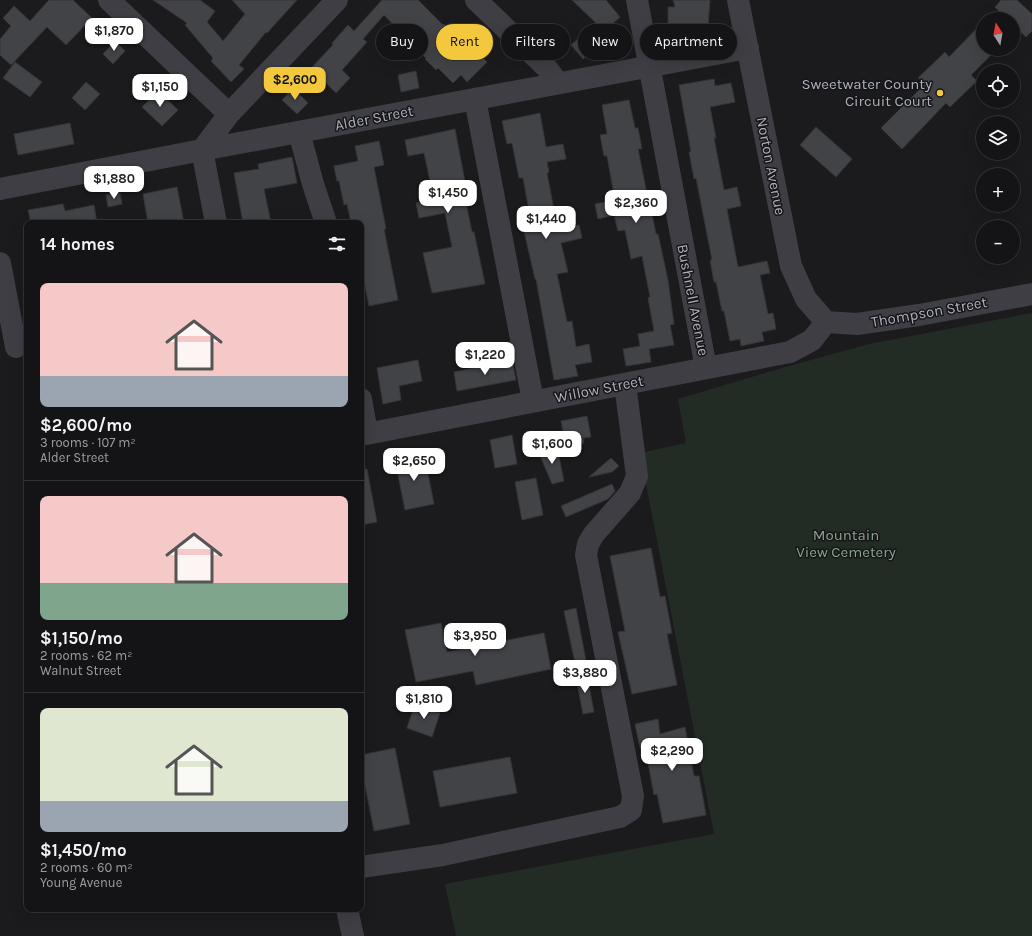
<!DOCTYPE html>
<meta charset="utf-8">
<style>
:root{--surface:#141416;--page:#1d1d1f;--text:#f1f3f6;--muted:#9d9ea1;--line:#333335;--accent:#f4c83d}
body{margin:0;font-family:Karla,sans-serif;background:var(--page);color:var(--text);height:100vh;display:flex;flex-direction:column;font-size:15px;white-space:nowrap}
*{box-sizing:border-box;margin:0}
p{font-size:13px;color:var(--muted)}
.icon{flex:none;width:22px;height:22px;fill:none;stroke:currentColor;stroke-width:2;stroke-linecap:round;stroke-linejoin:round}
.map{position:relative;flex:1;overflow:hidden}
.side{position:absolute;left:24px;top:220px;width:340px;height:692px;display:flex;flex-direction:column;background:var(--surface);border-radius:8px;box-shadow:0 4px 16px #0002,0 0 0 1px var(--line)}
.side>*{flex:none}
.top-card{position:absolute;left:376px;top:24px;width:380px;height:36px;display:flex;gap:8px}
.needle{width:26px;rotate:349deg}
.fabs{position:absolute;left:976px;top:12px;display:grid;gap:8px}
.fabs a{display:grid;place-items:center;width:44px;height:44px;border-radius:50%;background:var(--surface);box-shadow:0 4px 16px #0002,0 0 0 1px var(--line);font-size:20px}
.price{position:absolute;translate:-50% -34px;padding:0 9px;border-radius:8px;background:#fff;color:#222;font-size:13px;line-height:26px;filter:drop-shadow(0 1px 2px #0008)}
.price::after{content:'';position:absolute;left:50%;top:24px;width:12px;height:9px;margin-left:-6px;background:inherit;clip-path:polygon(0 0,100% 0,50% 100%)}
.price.current{background:var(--accent);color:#111}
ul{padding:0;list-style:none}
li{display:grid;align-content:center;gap:8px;height:212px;padding:0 16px}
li+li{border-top:1px solid var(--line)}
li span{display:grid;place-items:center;height:124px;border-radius:8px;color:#555}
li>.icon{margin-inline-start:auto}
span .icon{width:72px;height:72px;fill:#fffc;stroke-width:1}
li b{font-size:17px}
h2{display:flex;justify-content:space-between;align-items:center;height:48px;padding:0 16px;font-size:17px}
.tag{padding:0 14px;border-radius:18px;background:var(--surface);box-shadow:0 4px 16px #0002,0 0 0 1px var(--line);font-size:14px;line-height:36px}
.tag.current{background:var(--accent);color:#111}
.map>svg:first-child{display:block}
.green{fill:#222c24}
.building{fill:#424347;stroke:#353539}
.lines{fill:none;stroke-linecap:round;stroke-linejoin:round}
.minor{stroke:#3e3e44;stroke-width:22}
.poi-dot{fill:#f4c83d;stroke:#161618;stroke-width:1.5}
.labels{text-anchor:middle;stroke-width:3;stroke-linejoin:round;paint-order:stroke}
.poi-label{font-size:15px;fill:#adb1bd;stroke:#161618;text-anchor:end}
.street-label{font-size:15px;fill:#adb1bd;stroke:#161618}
.park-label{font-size:15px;fill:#85a78a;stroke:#161618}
</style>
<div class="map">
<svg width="1032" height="936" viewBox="0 0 1032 936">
<rect width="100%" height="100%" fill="#1b1b1d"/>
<path class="green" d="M 1032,313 L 1032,936 L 456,936 L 445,884 L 714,834 L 640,453 L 686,443 L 678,399 L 782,368 L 869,344 Z"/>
<path class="building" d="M 49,0 L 73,0 L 92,18 L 66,45 L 47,27 L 11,65 L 0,55 L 0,39 L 11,26 L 3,18 L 14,6 L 30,21 Z
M 153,0 L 200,0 L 215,11 L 207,22 L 223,41 L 245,14 L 232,0 L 297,0 L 267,33 L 266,32 L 239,65 L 244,69 L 231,82 L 211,61 L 213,58 L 185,25 L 187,23 Z
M 382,0 L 418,0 L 443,25 L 444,24 L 468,47 L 470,45 L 487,62 L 467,82 L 461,75 L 453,83 L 438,68 L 436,70 L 425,59 L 426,58 L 384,15 L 363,39 L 367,42 L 342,70 L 350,78 L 336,93 L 311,68 L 333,45 L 332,43 L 348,25 L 354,31 Z
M 572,0 L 606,0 L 620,17 L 610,26 L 615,32 L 583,59 L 571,45 L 596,23 Z
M 673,0 L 710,0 L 708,27 L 668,25 L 668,7 L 675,7 Z
M 1001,0 L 1017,0 L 1032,14 L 1032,31 L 1026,37 L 1013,25 L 1013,19 L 1007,19 L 995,7 Z
M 983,22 L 983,49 L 997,49 L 971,75 L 977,81 L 950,107 L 946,103 L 902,149 L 881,128 L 926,83 L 918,78 L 945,52 L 949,57 Z
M 115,41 L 125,51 L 113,64 L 103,54 Z
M 15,62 L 42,82 L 30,97 L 3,78 Z
M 416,71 L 419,88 L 401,92 L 398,75 Z
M 714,79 L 715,86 L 731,83 L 735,102 L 710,107 L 716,138 L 714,138 L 724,190 L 737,187 L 741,206 L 727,209 L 738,267 L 767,261 L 770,273 L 760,275 L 768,314 L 773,313 L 776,329 L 762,332 L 764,341 L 741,346 L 740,339 L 730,341 L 724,311 L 722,311 L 716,282 L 714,282 L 710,260 L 712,260 L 696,178 L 694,179 L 689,152 L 691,152 L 679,85 Z
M 86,82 L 100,94 L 85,110 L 72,98 Z
M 293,88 L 308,103 L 297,114 L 282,100 Z
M 158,91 L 178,110 L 162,126 L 142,107 Z
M 629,100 L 635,128 L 638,128 L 642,149 L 638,149 L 649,204 L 650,204 L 656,234 L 658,234 L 668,280 L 674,324 L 670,325 L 674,345 L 649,349 L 651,362 L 626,366 L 623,349 L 640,346 L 638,334 L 654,331 L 648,298 L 650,297 L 642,256 L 631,259 L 625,230 L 618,231 L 614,215 L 598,219 L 595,204 L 615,200 L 607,156 L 604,156 L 600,135 L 607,134 L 602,105 Z
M 540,113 L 546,147 L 563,144 L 566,159 L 547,162 L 549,172 L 547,173 L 554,210 L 562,209 L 566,228 L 579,225 L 582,238 L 561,243 L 568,272 L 557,274 L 567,322 L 572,321 L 576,347 L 589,344 L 592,362 L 575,365 L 578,376 L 554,380 L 536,279 L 535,279 L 521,218 L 530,216 L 523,178 L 519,178 L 512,143 L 507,144 L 502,121 Z
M 70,123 L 74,144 L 18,155 L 14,134 Z
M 816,127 L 852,159 L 836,177 L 800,145 Z
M 455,129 L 466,187 L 463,188 L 472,232 L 474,232 L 485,284 L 432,293 L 423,253 L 452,247 L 445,213 L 419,218 L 416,203 L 434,200 L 424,153 L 408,156 L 405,140 Z
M 379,141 L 384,165 L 374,167 L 386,229 L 384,229 L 398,300 L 369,306 L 362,271 L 361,272 L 361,223 L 351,223 L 347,204 L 344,205 L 339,181 L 337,181 L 334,166 L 358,161 L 355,146 Z
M 292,157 L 297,183 L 264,189 L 271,223 L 243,223 L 234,173 L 259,169 L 258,164 Z
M 177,187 L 184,223 L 148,223 L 143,194 Z
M 120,193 L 122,204 L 108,207 L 106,195 Z
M 63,204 L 65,211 L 94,205 L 97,223 L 31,223 L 28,210 Z
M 418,360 L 422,381 L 399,386 L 401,400 L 383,404 L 377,368 Z
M 512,360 L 516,380 L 457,391 L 454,372 Z
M 587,416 L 591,437 L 583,438 L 584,443 L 566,447 L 561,421 Z
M 512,435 L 517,464 L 495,468 L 490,440 Z
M 557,447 L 564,481 L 552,484 L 538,451 Z
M 424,454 L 434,504 L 405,510 L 395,460 Z
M 611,458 L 619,466 L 612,472 L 589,477 Z
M 367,469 L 377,522 L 361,525 L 361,470 Z
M 536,478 L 543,515 L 522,520 L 515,482 Z
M 612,484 L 615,491 L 608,499 L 566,517 L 561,506 Z
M 651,548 L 660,597 L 665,596 L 672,633 L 667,634 L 677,685 L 632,694 L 618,632 L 625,631 L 610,556 Z
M 576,608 L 586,661 L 575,663 L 564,611 Z
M 441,623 L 447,652 L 544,633 L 551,669 L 476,685 L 473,671 L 416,682 L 405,630 Z
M 587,675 L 594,712 L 583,714 L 576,677 Z
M 415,704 L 440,713 L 432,737 L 407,728 Z
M 658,719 L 660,734 L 685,727 L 694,776 L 699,776 L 706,815 L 663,823 L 657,794 L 654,795 L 645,747 L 640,748 L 635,724 Z
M 395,748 L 410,824 L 374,831 L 361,765 L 361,755 Z
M 510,757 L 517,793 L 440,807 L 433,771 Z"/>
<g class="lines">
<path class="minor" d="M 109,0 L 229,114
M 476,0 L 546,67 L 558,83
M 637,0 L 706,368
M 738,0 L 791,266 L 806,299 L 826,322
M 475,99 L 533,401
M 299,132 L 313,184 L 326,223
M 202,150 L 229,114 L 337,0
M 202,150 L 216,223
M 0,189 L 202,150 L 748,48
M 0,263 L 16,347
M 826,322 L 857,324 L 919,315 L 1032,294
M 361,399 L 367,433
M 361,435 L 790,352 L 812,340 L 826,322
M 361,867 L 443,855 L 620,817 L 631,810 L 633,796 L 586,555 L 588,544 L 594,534 L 630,493 L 637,476 L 625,384
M 347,909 L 353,936"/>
</g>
<circle class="poi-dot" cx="940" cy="93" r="4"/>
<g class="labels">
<g class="poi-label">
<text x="932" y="89">Sweetwater County<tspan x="932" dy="17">Circuit Court</tspan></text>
</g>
<g class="street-label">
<text transform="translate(374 118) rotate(-11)" y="5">Alder Street</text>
<text transform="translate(771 166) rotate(79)" y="5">Norton Avenue</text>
<text transform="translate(693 300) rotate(79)" y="5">Bushnell Avenue</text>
<text transform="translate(929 312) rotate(-10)" y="5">Thompson Street</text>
<text transform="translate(599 389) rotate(-11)" y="5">Willow Street</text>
</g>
<g class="park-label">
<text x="846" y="540">Mountain<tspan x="846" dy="17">View Cemetery</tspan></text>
</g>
</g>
</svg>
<div class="fabs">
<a><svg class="needle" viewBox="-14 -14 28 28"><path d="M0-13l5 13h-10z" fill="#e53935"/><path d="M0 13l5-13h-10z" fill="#9d9ea1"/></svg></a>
<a><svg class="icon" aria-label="locate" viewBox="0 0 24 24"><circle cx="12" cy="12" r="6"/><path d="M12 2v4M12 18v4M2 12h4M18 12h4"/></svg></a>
<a><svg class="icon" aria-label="layers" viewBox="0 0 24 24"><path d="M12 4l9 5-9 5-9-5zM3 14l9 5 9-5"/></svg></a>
<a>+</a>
<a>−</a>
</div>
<b class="price" style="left:114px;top:52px">$1,870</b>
<b class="price current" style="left:295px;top:101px">$2,600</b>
<b class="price" style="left:160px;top:108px">$1,150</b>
<b class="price" style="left:114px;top:200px">$1,880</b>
<b class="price" style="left:448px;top:214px">$1,450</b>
<b class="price" style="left:636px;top:224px">$2,360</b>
<b class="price" style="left:546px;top:240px">$1,440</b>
<b class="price" style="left:485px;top:376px">$1,220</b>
<b class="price" style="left:552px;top:465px">$1,600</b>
<b class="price" style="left:414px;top:482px">$2,650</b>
<b class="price" style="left:475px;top:657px">$3,950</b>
<b class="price" style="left:585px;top:694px">$3,880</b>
<b class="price" style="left:424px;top:720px">$1,810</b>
<b class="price" style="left:672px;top:772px">$2,290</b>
<div class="top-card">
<a class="tag">Buy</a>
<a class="tag current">Rent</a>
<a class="tag">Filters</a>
<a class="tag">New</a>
<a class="tag">Apartment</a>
</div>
<section class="side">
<h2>14 homes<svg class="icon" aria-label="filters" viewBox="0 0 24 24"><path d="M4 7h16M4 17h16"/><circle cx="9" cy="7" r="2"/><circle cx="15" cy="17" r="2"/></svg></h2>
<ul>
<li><span style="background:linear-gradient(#f6c9c9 75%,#9aa5b1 0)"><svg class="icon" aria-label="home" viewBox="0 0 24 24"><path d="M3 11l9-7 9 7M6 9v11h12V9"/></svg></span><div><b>$2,600/mo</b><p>3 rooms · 107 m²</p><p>Alder Street</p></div></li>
<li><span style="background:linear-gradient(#f6c9c9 70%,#7fa58c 0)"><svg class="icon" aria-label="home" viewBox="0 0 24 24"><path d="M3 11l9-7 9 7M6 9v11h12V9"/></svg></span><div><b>$1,150/mo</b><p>2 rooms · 62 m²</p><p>Walnut Street</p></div></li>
<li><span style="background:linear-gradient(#dfe7d0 75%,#9aa5b1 0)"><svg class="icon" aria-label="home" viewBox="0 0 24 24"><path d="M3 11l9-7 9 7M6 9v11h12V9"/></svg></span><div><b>$1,450/mo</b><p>2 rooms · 60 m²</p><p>Young Avenue</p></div></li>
</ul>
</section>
</div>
